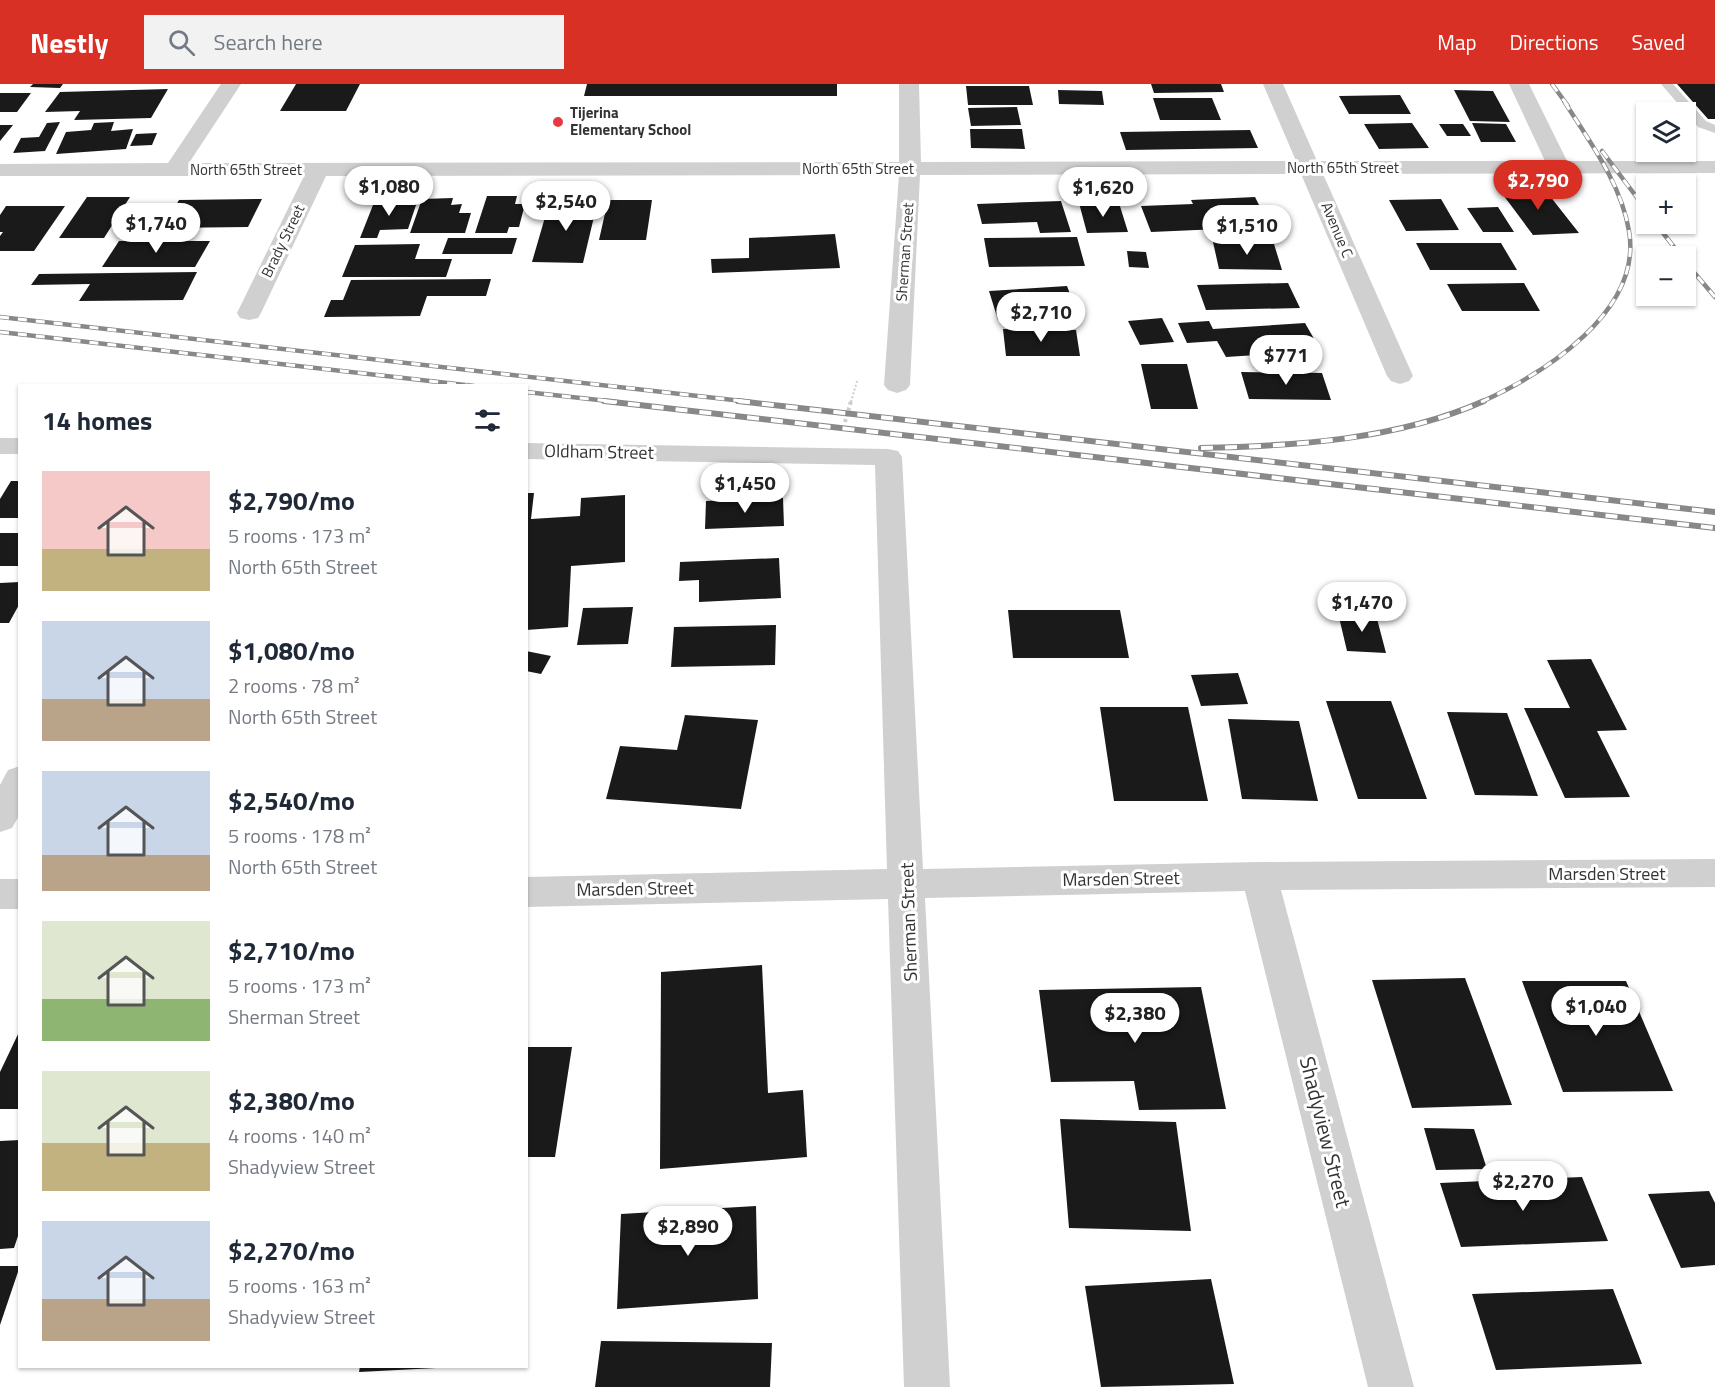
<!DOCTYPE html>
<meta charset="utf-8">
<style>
:root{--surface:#fff;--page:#f2f2f3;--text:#1f2937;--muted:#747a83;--accent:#d93025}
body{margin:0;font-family:"Titillium Web",sans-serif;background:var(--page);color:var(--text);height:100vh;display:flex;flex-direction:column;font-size:22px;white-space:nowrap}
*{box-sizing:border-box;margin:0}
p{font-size:20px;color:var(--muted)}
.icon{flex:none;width:33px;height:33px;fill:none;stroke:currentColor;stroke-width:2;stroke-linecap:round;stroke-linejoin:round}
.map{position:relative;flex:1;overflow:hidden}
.side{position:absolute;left:18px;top:300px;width:510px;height:984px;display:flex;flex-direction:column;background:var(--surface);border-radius:0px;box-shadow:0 2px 4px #0004}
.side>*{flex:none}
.fabs{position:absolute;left:1636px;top:18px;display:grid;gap:12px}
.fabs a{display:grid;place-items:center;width:60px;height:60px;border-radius:0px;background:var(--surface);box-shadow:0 2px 4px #0004;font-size:30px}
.price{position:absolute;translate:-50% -51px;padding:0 14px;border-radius:21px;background:#fff;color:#222;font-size:20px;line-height:39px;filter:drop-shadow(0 2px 3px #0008)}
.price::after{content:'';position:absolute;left:50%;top:36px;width:18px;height:14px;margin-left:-9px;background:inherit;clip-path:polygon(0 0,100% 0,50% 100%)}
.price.selected{background:var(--accent);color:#fff}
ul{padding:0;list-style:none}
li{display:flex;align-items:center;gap:18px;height:150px;padding:0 24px}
li span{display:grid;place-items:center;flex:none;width:168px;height:120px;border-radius:0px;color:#555}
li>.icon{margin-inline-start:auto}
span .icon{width:72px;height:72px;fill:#fffc;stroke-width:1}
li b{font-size:26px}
h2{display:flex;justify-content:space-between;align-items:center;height:72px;padding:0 24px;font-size:26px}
header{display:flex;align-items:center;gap:36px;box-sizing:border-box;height:84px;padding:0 30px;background:var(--accent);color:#fff}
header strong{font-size:28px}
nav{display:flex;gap:33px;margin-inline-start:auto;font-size:21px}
.search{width:420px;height:54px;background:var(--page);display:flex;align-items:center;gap:15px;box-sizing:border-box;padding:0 21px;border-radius:0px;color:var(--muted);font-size:22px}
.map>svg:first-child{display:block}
.building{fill:#1a1a1a}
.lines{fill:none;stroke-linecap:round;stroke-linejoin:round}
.path-far1{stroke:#cdcdcd;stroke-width:2;stroke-dasharray:2 2;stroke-linecap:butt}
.path{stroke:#cdcdcd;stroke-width:4;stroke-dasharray:3 3;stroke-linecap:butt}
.lane{fill:#d0d0d0;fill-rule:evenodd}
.street{fill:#d0d0d0;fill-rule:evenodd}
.rail-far1-casing{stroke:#888;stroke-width:4.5}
.rail-casing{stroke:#888;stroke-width:6}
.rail-far1{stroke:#fff;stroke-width:3;stroke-dasharray:9;stroke-linecap:butt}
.rail{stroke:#fff;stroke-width:4;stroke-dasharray:12;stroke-linecap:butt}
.poi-dot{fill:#e63946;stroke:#fff;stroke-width:2}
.labels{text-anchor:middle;stroke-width:6;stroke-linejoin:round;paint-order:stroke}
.far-poi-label{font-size:15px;font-weight:bold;fill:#333;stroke:#fff;text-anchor:start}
.far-street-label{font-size:15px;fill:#333;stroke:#fff}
.street-label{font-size:18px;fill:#333;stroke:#fff}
.near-street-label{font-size:21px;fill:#333;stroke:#fff}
</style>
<header>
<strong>Nestly</strong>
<div class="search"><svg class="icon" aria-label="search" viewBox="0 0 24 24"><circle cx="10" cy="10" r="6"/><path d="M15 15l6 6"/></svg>Search here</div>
<nav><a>Map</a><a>Directions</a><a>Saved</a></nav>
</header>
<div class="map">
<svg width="1715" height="1303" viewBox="0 0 1715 1303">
<rect width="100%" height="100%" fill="#fff"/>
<path class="building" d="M 33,0 L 63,0 L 60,4 L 30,3 Z
M 296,0 L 360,0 L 346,27 L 280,27 Z
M 587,0 L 837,0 L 837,12 L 584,12 Z
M 1151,0 L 1221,0 L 1224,8 L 1154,9 Z
M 1677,0 L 1715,0 L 1715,35 L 1708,35 Z
M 966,2 L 1029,2 L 1033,21 L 968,21 Z
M 168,5 L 151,34 L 74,36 L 80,27 L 45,28 L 60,8 Z
M 1058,6 L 1102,7 L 1104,21 L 1059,20 Z
M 1454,6 L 1493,7 L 1510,38 L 1470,37 Z
M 0,9 L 31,9 L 17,28 L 0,28 Z
M 1400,11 L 1411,30 L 1349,30 L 1339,12 Z
M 1153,14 L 1212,14 L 1221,36 L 1160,36 Z
M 1017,23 L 1021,41 L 971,42 L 968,24 Z
M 60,38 L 45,67 L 13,69 L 21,54 L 39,53 L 47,39 Z
M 114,38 L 111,47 L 133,45 L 126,65 L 56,70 L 66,48 L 91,46 L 94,39 Z
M 1412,39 L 1429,64 L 1379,65 L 1364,40 Z
M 1472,39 L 1506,40 L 1516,58 L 1481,58 Z
M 1439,40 L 1463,40 L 1471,52 L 1447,52 Z
M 0,41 L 13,41 L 0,57 Z
M 970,45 L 1022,45 L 1025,65 L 971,64 Z
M 1250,46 L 1258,64 L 1126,66 L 1120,48 Z
M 157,49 L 152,61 L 130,62 L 136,50 Z
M 1542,102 L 1579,149 L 1533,151 L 1498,104 Z
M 487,112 L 517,112 L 515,120 L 525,120 L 519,143 L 509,143 L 507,149 L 475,149 Z
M 87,113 L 130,113 L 104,154 L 59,154 Z
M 1255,113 L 1267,137 L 1239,138 L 1242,144 L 1151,148 L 1141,122 L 1193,120 L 1191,116 Z
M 453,114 L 451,121 L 462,120 L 459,129 L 471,129 L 465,149 L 410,149 L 422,115 Z
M 262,115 L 248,143 L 163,144 L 179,116 Z
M 418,115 L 408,145 L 380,146 L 377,154 L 360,154 L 375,116 Z
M 1441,115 L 1459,146 L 1406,147 L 1389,116 Z
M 550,116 L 598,116 L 583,179 L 532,178 Z
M 608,116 L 652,116 L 646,156 L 599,156 Z
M 1061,117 L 1071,148 L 1040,149 L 1037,138 L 982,140 L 977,120 Z
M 1079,119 L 1119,119 L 1128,148 L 1087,149 Z
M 6,122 L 65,122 L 34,167 L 0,167 L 0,152 L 3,148 L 0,148 L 0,131 Z
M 1498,123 L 1514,148 L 1483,148 L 1467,124 Z
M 835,150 L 840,184 L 712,189 L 711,175 L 749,174 L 749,154 Z
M 1077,153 L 1085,182 L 989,183 L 984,154 Z
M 448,154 L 517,154 L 512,170 L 442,170 Z
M 119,157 L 210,157 L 195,183 L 102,183 Z
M 1213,158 L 1274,160 L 1282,186 L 1219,185 Z
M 1416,159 L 1501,159 L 1517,186 L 1430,186 Z
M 420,160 L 415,175 L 452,175 L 446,193 L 342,193 L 355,161 Z
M 1127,167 L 1146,168 L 1149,184 L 1129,183 Z
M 197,188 L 183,216 L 79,217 L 90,200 L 31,201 L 39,190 Z
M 491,195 L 486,212 L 427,212 L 420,232 L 324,233 L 331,216 L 343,216 L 351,196 Z
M 1288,199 L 1300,224 L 1206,226 L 1197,201 Z
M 1524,199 L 1540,227 L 1462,227 L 1447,200 Z
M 1067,202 L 1078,231 L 998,236 L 989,207 Z
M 1162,234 L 1174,258 L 1140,261 L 1128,237 Z
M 1209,237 L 1213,245 L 1305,239 L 1321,267 L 1226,273 L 1217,257 L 1187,259 L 1178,239 Z
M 1003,245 L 1076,246 L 1080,272 L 1006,272 Z
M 1141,280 L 1187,280 L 1198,325 L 1151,325 Z
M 1241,288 L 1322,289 L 1331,316 L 1249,315 Z
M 11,397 L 20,397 L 20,434 L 0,434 L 0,415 Z
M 526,409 L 534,409 L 531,435 L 580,432 L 581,414 L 625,411 L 625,478 L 571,482 L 568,543 L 526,546 Z
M 783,414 L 784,442 L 705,445 L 706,417 Z
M 0,449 L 20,449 L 20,482 L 0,482 Z
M 779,474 L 781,514 L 699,518 L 699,496 L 679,497 L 680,478 Z
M 20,498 L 20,519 L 9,539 L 0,539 L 0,499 Z
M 633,523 L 628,560 L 577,561 L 583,524 Z
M 1008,526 L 1120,526 L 1129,574 L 1013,574 Z
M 1338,529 L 1376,531 L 1386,569 L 1347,567 Z
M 776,541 L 775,581 L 671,583 L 674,543 Z
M 526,567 L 551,572 L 541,590 L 526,587 Z
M 1591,575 L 1627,646 L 1597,647 L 1630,713 L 1565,714 L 1524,624 L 1570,624 L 1547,576 Z
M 1238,589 L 1248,620 L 1201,622 L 1191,591 Z
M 1326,617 L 1391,617 L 1427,715 L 1358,715 Z
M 1100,623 L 1188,623 L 1208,717 L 1114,717 Z
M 1447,628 L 1507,629 L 1538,712 L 1475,711 Z
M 685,631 L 758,636 L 741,725 L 606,715 L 620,662 L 677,666 Z
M 1228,635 L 1299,637 L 1318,717 L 1242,715 Z
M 762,881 L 768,1009 L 803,1006 L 807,1073 L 660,1085 L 661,888 Z
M 1465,894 L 1512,1021 L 1412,1024 L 1372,896 Z
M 1522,897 L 1626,897 L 1673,1007 L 1563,1008 Z
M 1201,903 L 1226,1025 L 1139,1026 L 1134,997 L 1051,998 L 1039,906 Z
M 20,946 L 20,1025 L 0,1025 L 0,988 Z
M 526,963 L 572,963 L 555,1073 L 526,1073 Z
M 1060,1035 L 1176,1038 L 1191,1147 L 1069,1144 Z
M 1424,1044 L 1474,1045 L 1487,1085 L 1436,1086 Z
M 20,1056 L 20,1146 L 14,1164 L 0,1165 L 0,1057 Z
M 1582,1093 L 1608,1157 L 1461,1163 L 1440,1099 Z
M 1709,1107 L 1715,1119 L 1715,1181 L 1681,1184 L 1648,1110 Z
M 756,1122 L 758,1215 L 617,1225 L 621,1130 Z
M 0,1182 L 20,1182 L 0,1241 Z
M 1211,1195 L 1234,1300 L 1101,1303 L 1085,1202 Z
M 1613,1205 L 1642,1280 L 1496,1286 L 1472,1210 Z
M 601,1257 L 772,1259 L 770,1303 L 595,1303 Z
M 360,1282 L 436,1282 L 436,1284 L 359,1288 Z"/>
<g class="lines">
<path class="path-far1" d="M 851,318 L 857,297"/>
<path class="path" d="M 845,338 L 851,317"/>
<path class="lane" d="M 1661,0 L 1673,0 L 1706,37 L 1715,41 L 1715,49 L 1698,43 Z"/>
<path class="street" d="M 221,0 L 241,0 L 189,79 L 899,78 L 899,0 L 919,0 L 921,78 L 1296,77 L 1263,0 L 1283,0 L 1317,77 L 1545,77 L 1509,0 L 1529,0 L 1567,77 L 1715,77 L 1715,89 L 1323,90 L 1413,292 L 1409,297 L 1400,300 L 1391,297 L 1387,292 L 1301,90 L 920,91 L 910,301 L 906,306 L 897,309 L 888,306 L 884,301 L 899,91 L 326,92 L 261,229 L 258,234 L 249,236 L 240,234 L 237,229 L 304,92 L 0,92 L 0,80 L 168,79 Z
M 0,354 L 20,354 L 20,370 L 0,370 Z
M 526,359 L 888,365 L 898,367 L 902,373 L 923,785 L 1259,778 L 1715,775 L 1715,803 L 1281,806 L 1414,1303 L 1368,1303 L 1245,807 L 925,814 L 950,1303 L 904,1303 L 888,815 L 526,823 L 526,793 L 887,785 L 875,381 L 526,375 Z
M 20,682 L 20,730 L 12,744 L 0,748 L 0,701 L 8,686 Z
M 0,795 L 20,795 L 20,825 L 0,825 Z"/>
<defs>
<path id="rail-far1" d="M 1552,0 L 1568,22
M 1602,67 L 1647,127
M 1656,140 L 1681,172
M 1686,179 L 1715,213
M 0,233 L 751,318
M 0,248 L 474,302
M 526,308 L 617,318
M 1481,318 C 1543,290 1643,228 1629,147 C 1621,99 1589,57 1564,17"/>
<path id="rail" d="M 604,317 L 1715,444
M 738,317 L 1715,428
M 1201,364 C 1296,362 1396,356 1484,317"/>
</defs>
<use href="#rail-far1" class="rail-far1-casing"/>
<use href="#rail" class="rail-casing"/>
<use href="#rail-far1" class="rail-far1"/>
<use href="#rail" class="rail"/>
</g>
<circle class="poi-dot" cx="558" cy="38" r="6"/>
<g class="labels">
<g class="far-poi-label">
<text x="570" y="34">Tijerina<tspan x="570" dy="17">Elementary School</tspan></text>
</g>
<g class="far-street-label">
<text x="1343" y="89">North 65th Street</text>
<text x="858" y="90">North 65th Street</text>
<text x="246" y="91">North 65th Street</text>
<text transform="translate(1337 146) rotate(67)" y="5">Avenue C</text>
<text transform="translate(283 157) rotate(-64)" y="5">Brady Street</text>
<text transform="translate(905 168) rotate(-86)" y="5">Sherman Street</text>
</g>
<g class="street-label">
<text transform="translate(599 368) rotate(1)" y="6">Oldham Street</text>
<text x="1607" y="796">Marsden Street</text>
<text transform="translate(1121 795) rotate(-1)" y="6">Marsden Street</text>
<text transform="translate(635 805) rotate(-1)" y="6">Marsden Street</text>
<text transform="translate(909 838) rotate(-92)" y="6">Sherman Street</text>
</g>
<g class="near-street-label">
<text transform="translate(1325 1048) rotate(76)" y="7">Shadyview Street</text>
</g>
</g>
</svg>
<div class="fabs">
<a><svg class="icon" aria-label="layers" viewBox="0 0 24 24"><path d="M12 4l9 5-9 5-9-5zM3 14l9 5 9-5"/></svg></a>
<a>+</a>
<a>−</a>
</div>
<b class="price selected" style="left:1538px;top:127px">$2,790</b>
<b class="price" style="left:389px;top:133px">$1,080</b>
<b class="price" style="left:1103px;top:134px">$1,620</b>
<b class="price" style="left:566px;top:148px">$2,540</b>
<b class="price" style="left:156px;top:170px">$1,740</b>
<b class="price" style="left:1247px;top:172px">$1,510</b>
<b class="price" style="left:1041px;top:259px">$2,710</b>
<b class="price" style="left:1286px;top:302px">$771</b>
<b class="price" style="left:745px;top:430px">$1,450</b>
<b class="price" style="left:1362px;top:549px">$1,470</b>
<b class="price" style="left:1596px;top:953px">$1,040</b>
<b class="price" style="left:1135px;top:960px">$2,380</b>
<b class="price" style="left:1523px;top:1128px">$2,270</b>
<b class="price" style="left:688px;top:1173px">$2,890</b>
<section class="side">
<h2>14 homes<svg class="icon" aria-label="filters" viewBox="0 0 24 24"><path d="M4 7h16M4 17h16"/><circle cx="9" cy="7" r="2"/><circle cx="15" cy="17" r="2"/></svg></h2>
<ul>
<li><span style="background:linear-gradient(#f6c9c9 65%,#c2b280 0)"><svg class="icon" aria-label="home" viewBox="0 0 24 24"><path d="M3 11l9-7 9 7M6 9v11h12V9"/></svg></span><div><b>$2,790/mo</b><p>5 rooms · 173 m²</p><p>North 65th Street</p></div></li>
<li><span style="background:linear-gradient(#c9d6e8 65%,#b9a48a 0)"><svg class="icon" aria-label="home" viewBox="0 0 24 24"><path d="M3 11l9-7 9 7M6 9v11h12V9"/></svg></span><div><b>$1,080/mo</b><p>2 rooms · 78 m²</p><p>North 65th Street</p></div></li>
<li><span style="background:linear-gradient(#c9d6e8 70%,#b9a48a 0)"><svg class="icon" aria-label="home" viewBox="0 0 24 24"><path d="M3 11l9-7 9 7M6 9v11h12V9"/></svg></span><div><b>$2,540/mo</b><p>5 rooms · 178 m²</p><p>North 65th Street</p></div></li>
<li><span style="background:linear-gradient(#dfe7d0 65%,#8fb573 0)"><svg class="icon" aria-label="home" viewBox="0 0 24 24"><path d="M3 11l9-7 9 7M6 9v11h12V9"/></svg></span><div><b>$2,710/mo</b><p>5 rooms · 173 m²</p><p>Sherman Street</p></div></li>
<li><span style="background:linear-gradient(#dfe7d0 60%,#c2b280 0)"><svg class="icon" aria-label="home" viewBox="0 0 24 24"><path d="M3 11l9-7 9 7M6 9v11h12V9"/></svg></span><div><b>$2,380/mo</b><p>4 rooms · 140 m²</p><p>Shadyview Street</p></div></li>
<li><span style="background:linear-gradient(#c9d6e8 65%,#b9a48a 0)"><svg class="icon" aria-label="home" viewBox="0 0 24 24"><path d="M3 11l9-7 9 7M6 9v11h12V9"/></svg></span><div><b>$2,270/mo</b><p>5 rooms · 163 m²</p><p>Shadyview Street</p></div></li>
</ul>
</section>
</div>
